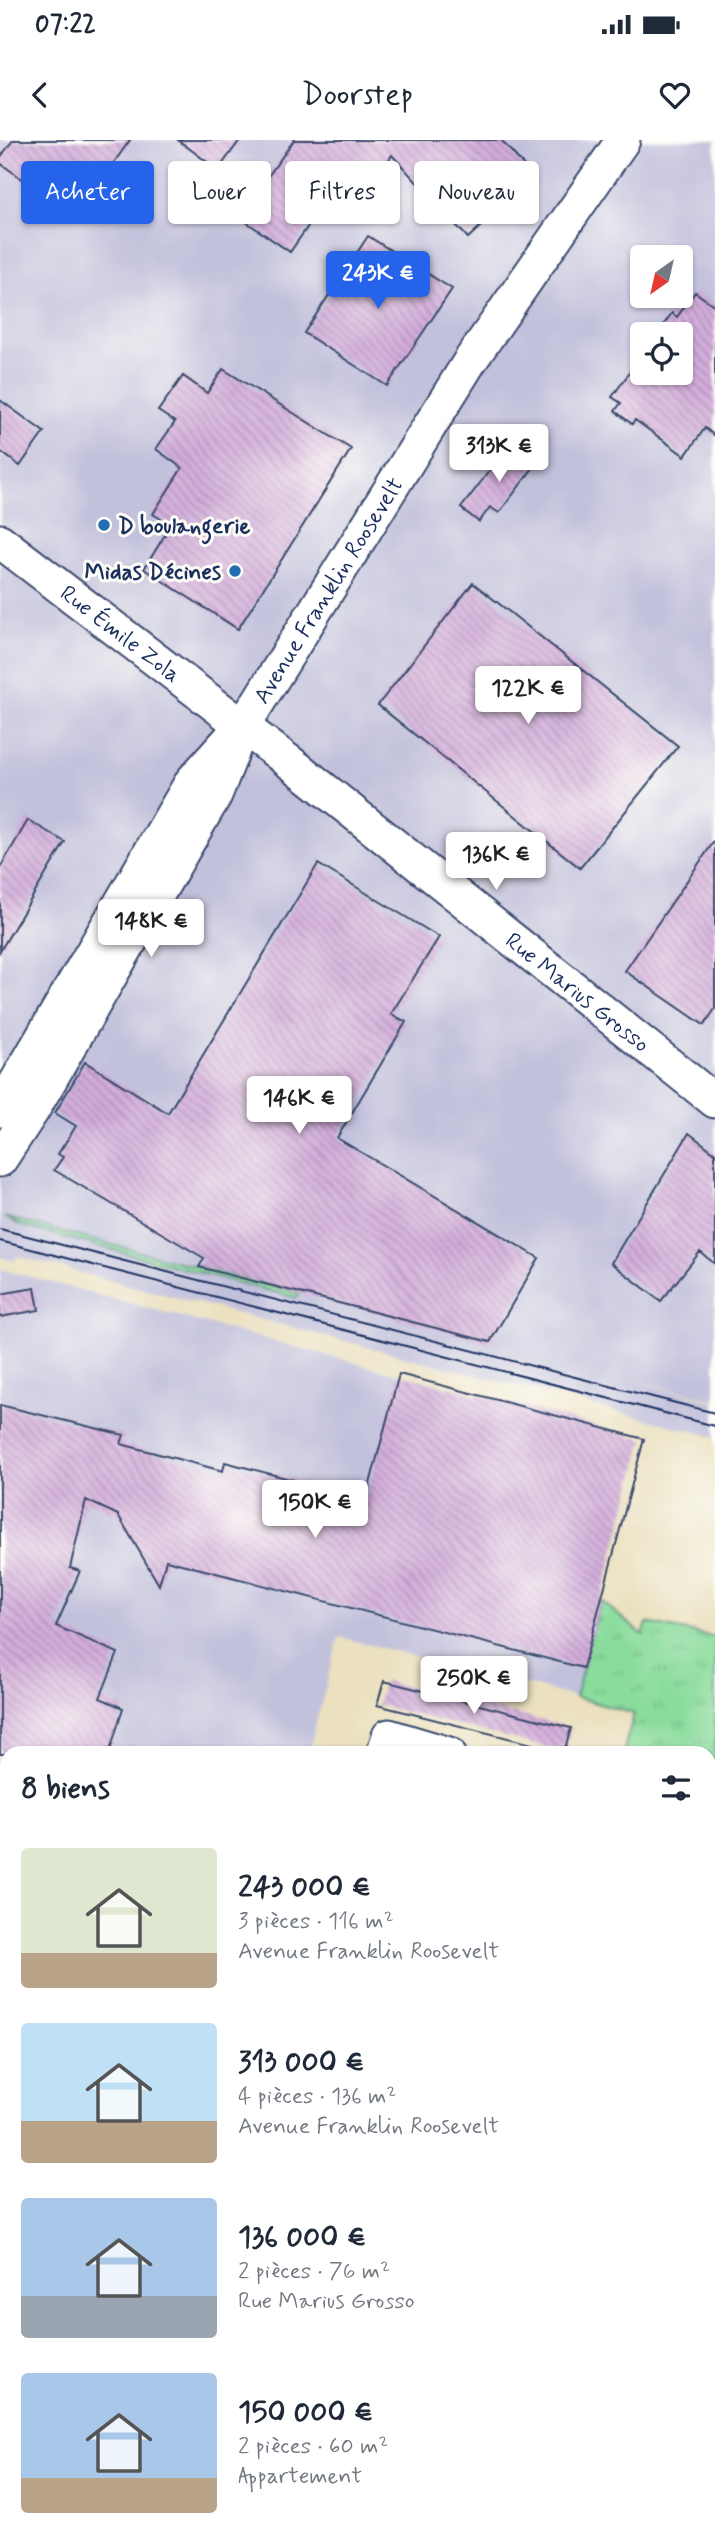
<!DOCTYPE html>
<html lang="fr">
<meta charset="utf-8">
<style>
:root{--surface:#fff;--page:#f2f2f3;--text:#1f2937;--muted:#747a83;--accent:#2563eb}
body{margin:0;font-family:Mynerve,sans-serif;background:var(--page);color:var(--text);height:100vh;display:flex;flex-direction:column;font-size:26px;white-space:nowrap}
*{box-sizing:border-box;margin:0}
p{font-size:23px;color:var(--muted)}
.icon{flex:none;width:38px;height:38px;fill:none;stroke:currentColor;stroke-width:2;stroke-linecap:round;stroke-linejoin:round}
.map{position:relative;flex:1;overflow:hidden}
.panel{position:absolute;left:0px;top:1606px;width:716px;height:800px;display:flex;flex-direction:column;background:var(--surface);border-radius:21px 21px 0 0;box-shadow:0 2px 5px #0004}
.panel>*{flex:none}
.guide{position:absolute;left:21px;top:21px;width:674px;height:63px;display:flex;gap:14px}
.needle{width:46px;rotate:214deg}
.buttons{position:absolute;left:630px;top:105px;display:grid;gap:14px}
.buttons a{display:grid;place-items:center;width:63px;height:63px;border-radius:7px;background:var(--surface);box-shadow:0 2px 5px #0004;font-size:35px}
.price{position:absolute;translate:-50% -60px;padding:0 16px;border-radius:7px;background:#fff;color:#222;font-size:23px;line-height:46px;filter:drop-shadow(0 2px 4px #0008)}
.price::after{content:'';position:absolute;left:50%;top:42px;width:21px;height:16px;margin-left:-10px;background:inherit;clip-path:polygon(0 0,100% 0,50% 100%)}
.price.active{background:var(--accent);color:#fff}
ul{padding:0;list-style:none}
li{display:flex;align-items:center;gap:21px;height:175px;padding:0 21px}
li span{display:grid;place-items:center;flex:none;width:196px;height:140px;border-radius:7px;color:#555}
li>.icon{margin-inline-start:auto}
span .icon{width:84px;height:84px;fill:#fffc;stroke-width:1}
li b{font-size:30px}
h2{display:flex;justify-content:space-between;align-items:center;height:84px;padding:0 21px;font-size:30px}
.chip{padding:0 24px;border-radius:7px;background:var(--surface);box-shadow:0 2px 5px #0004;font-size:24px;line-height:63px}
.chip.active{background:var(--accent);color:#fff}
.status{display:flex;justify-content:space-between;align-items:center;height:49px;padding:0 35px;background:var(--surface);direction:ltr}
.status svg{height:19px;fill:currentColor}
header{display:flex;justify-content:space-between;align-items:center;height:91px;padding:0 21px;background:var(--surface);font-size:32px;font-weight:600}
.map>svg:first-child{display:block}
.industrial{fill:#c2c1dc;fill-rule:evenodd}
.grass{fill:url(#grass-tufts);stroke:#52867d;stroke-width:2}
.building{fill:url(#building-back-hatch)}
.lines{fill:none;stroke-linecap:round;stroke-linejoin:round}
.minor-casing{stroke:#3a4a6d;stroke-width:37}
.major-casing{stroke:#3a4a6d;stroke-width:42}
.minor{stroke:#fff;stroke-width:33}
.major{stroke:#fabe6d;stroke-width:38}
.tram{stroke:#1b2f5e;stroke-width:2}
.poi-dot{fill:#1f6fb2;stroke:#fdfcf7;stroke-width:2.5}
.labels{text-anchor:middle;stroke-width:6;stroke-linejoin:round;paint-order:stroke}
.poi-label{font-size:23px;font-weight:bold;fill:#1b2f5e;stroke:#fdfcf7;text-anchor:start}
.street-label{font-size:23px;fill:#1b2f5e;stroke:#fdfcf7}
</style>
<div class="status"><b>07:22</b><svg viewBox="0 0 49 12"><path d="M0 12V9h3v3zM5 12V6h3v6zM10 12V3h3v9zM15 12V0h3v12zM26 1h20v11H26zM47 4h2v5h-2z"/></svg></div>
<header><svg class="icon" aria-label="back" viewBox="0 0 24 24"><path d="M15 5l-7 7 7 7"/></svg>Doorstep<svg class="icon" aria-label="heart" viewBox="0 0 24 24"><path d="M12 20l-8-8c-3-5 5-10 8-4 3-6 11-1 8 4z"/></svg></header>
<div class="map">
<svg width="715" height="2406" viewBox="0 0 715 2406">
<defs>
<pattern id="grass-tufts" width="24" height="20" patternUnits="userSpaceOnUse" patternTransform="scale(1.75)"><rect width="24" height="20" fill="#8adc9c"/><path d="M3 7l-1-3M5 7V3M7 7l1-3M15 17l-1-3M17 17v-4M19 17l1-3" fill="none" stroke="#76bd89"/></pattern>
<pattern id="building-back-hatch" width="6" height="6" patternUnits="userSpaceOnUse" patternTransform="scale(1.75)"><rect width="6" height="6" fill="#d3adda"/><path d="M-1 5l2 2M0 0l6 6M5-1l2 2" fill="none" stroke="#aa8db4"/></pattern>
</defs>
<rect width="100%" height="100%" fill="#fdfcf7"/>
<filter id="ink" filterUnits="userSpaceOnUse"><feTurbulence type="fractalNoise" baseFrequency=".0143" numOctaves="2"/><feDisplacementMap in="SourceGraphic" scale="14" xChannelSelector="R" yChannelSelector="G"/><feConvolveMatrix kernelMatrix="1 2 1 2 8 2 1 2 1" color-interpolation-filters="sRGB"/></filter>
<filter id="wash" filterUnits="userSpaceOnUse"><feTurbulence type="fractalNoise" baseFrequency=".00686" numOctaves="4" result="noise"/><feDisplacementMap in="SourceGraphic" scale="28" xChannelSelector="R" yChannelSelector="G"/><feGaussianBlur stdDeviation="1.57" result="paint"/><feColorMatrix in="noise" values="0 0 0 0 0 0 0 0 0 0 0 0 0 0 0 0 0 1.4 0 .05"/><feComposite in="paint" operator="in"/></filter>
<g filter="url(#wash)">
<rect width="100%" height="100%" fill="#ebe1c0"/>
<path class="industrial" d="M 0,0 L 715,0 L 715,1260 L 600,1231 L 715,1262 L 715,1297 L 16,1116 L 15,1121 L 0,1117 ZM 642,117 L 681,117 L 681,156 L 642,156 ZM 642,194 L 681,194 L 681,233 L 642,233 Z
M 0,1129 L 644,1299 L 575,1557 L 339,1497 L 308,1613 L 7,1614 L 7,2399 L 67,2399 L 65,2406 L 0,2406 Z
M 715,2318 L 715,2406 L 670,2406 L 673,2399 L 709,2399 L 709,2330 Z"/>
<path class="grass" d="M 4,1077 L 299,1153 L 297,1158 L 22,1086 Z
M 601,1461 L 643,1495 L 647,1483 L 715,1497 L 715,1972 L 709,1985 L 709,1614 L 623,1613 L 634,1574 L 575,1557 Z
M 410,2399 L 497,2399 L 493,2406 L 408,2406 Z"/>
<g id="blocks">
<path class="building" d="M 13,0 L 130,0 L 75,77 L 0,23 L 0,18 Z
M 178,0 L 240,0 L 218,30 Z
M 294,0 L 501,0 L 526,28 L 513,40 L 516,43 L 503,55 L 505,58 L 492,71 L 495,73 L 468,98 L 392,15 L 366,52 L 343,36 L 290,112 L 239,77 Z
M 368,96 L 452,149 L 387,246 L 304,193 Z
M 695,152 L 715,166 L 715,296 L 705,288 L 685,316 L 635,280 L 632,284 L 615,271 L 621,263 L 612,257 L 642,215 L 642,233 L 681,233 L 681,194 L 657,194 L 672,173 L 677,177 Z
M 223,229 L 351,309 L 238,489 L 144,429 L 171,385 L 153,374 L 182,328 L 156,309 L 175,282 L 158,271 L 183,236 L 207,253 Z
M 0,260 L 44,292 L 20,326 L 0,311 Z
M 510,304 L 536,324 L 499,373 L 490,367 L 479,382 L 461,368 Z
M 473,443 L 678,606 L 580,728 L 378,565 Z
M 28,680 L 65,702 L 0,811 L 0,728 Z
M 715,700 L 715,869 L 704,885 L 625,831 Z
M 318,724 L 439,797 L 391,874 L 406,882 L 337,998 L 539,1118 L 490,1202 L 199,1127 L 204,1118 L 54,1030 L 63,1017 L 58,1014 L 76,986 L 55,973 L 85,922 L 168,973 Z
M 689,993 L 715,1013 L 715,1124 L 700,1112 L 661,1161 L 611,1123 Z
M 35,1148 L 39,1170 L 0,1177 L 0,1154 Z
M 399,1234 L 644,1299 L 583,1528 L 166,1420 L 159,1445 L 118,1375 L 86,1360 L 70,1428 L 80,1431 L 56,1486 L 118,1513 L 100,1558 L 123,1568 L 109,1614 L 0,1614 L 0,1265 L 124,1295 L 121,1304 L 223,1331 L 225,1322 L 366,1359 Z
M 384,1541 L 571,1588 L 564,1612 L 377,1565 Z"/>
</g>
</g>
<g filter="url(#ink)">
<use href="#blocks" fill-opacity="0" stroke="#3a4a6d" stroke-width="2"/>
<g class="lines">
<defs>
<g id="minor">
<path id="s1" d="M 0,401 L 300,630 L 715,961"/>
<path id="s2" d="M 0,970 L 192,641 L 247,580 L 470,221 L 623,0"/>
<path d="M 0,1020 L 32,971 L 215,655 L 235,605"/>
<path d="M 383,1614 L 389,1596 L 449,1614"/>
<path d="M 140,2406 L 142,2399"/>
</g>
<path id="major" d="M 709,2058 L 715,2046
M 530,2406 L 534,2399"/>
</defs>
<use href="#minor" class="minor-casing"/>
<use href="#major" class="major-casing"/>
<use href="#minor" class="minor"/>
<use href="#major" class="major"/>
<path class="tram" d="M 0,1089 L 715,1273
M 0,1101 L 715,1286"/>
</g>
</g>
<g class="poi-dot">
<circle cx="104" cy="385" r="7"/>
<circle cx="235" cy="431" r="7"/>
</g>
<g class="labels">
<g class="poi-label">
<text x="118" y="393">D boulangerie</text>
<text x="221" y="439" text-anchor="end">Midas Décines</text>
</g>
<g class="street-label">
<text dy="8" stroke="none"><textPath href="#s2" startOffset="616">Avenue Franklin Roosevelt</textPath></text>
<text dy="8" stroke="none"><textPath href="#s1" startOffset="152">Rue Émile Zola</textPath></text>
<text dy="8" stroke="none"><textPath href="#s1" startOffset="733">Rue Marius Grosso</textPath></text>
</g>
</g>
</svg>
<div class="buttons">
<a><svg class="needle" viewBox="-14 -14 28 28"><path d="M0-13l5 13h-10z" fill="#e53935"/><path d="M0 13l5-13h-10z" fill="#747a83"/></svg></a>
<a><svg class="icon" aria-label="locate" viewBox="0 0 24 24"><circle cx="12" cy="12" r="6"/><path d="M12 2v4M12 18v4M2 12h4M18 12h4"/></svg></a>
</div>
<b class="price active" style="left:378px;top:171px">243K €</b>
<b class="price" style="left:499px;top:344px">313K €</b>
<b class="price" style="left:528px;top:586px">122K €</b>
<b class="price" style="left:496px;top:752px">136K €</b>
<b class="price" style="left:151px;top:819px">148K €</b>
<b class="price" style="left:299px;top:996px">146K €</b>
<b class="price" style="left:315px;top:1400px">150K €</b>
<b class="price" style="left:474px;top:1576px">250K €</b>
<div class="guide">
<a class="chip active">Acheter</a>
<a class="chip">Louer</a>
<a class="chip">Filtres</a>
<a class="chip">Nouveau</a>
</div>
<section class="panel">
<h2>8 biens<svg class="icon" aria-label="filters" viewBox="0 0 24 24"><path d="M4 7h16M4 17h16"/><circle cx="9" cy="7" r="2"/><circle cx="15" cy="17" r="2"/></svg></h2>
<ul>
<li><span style="background:linear-gradient(#dfe7d0 75%,#b9a48a 0)"><svg class="icon" aria-label="home" viewBox="0 0 24 24"><path d="M3 11l9-7 9 7M6 9v11h12V9"/></svg></span><div><b>243 000 €</b><p>3 pièces · 116 m²</p><p>Avenue Franklin Roosevelt</p></div></li>
<li><span style="background:linear-gradient(#bfe0f5 70%,#b9a48a 0)"><svg class="icon" aria-label="home" viewBox="0 0 24 24"><path d="M3 11l9-7 9 7M6 9v11h12V9"/></svg></span><div><b>313 000 €</b><p>4 pièces · 136 m²</p><p>Avenue Franklin Roosevelt</p></div></li>
<li><span style="background:linear-gradient(#a9c7e8 70%,#9aa5b1 0)"><svg class="icon" aria-label="home" viewBox="0 0 24 24"><path d="M3 11l9-7 9 7M6 9v11h12V9"/></svg></span><div><b>136 000 €</b><p>2 pièces · 76 m²</p><p>Rue Marius Grosso</p></div></li>
<li><span style="background:linear-gradient(#a9c7e8 75%,#b9a48a 0)"><svg class="icon" aria-label="home" viewBox="0 0 24 24"><path d="M3 11l9-7 9 7M6 9v11h12V9"/></svg></span><div><b>150 000 €</b><p>2 pièces · 60 m²</p><p>Appartement</p></div></li>
</ul>
</section>
</div>
